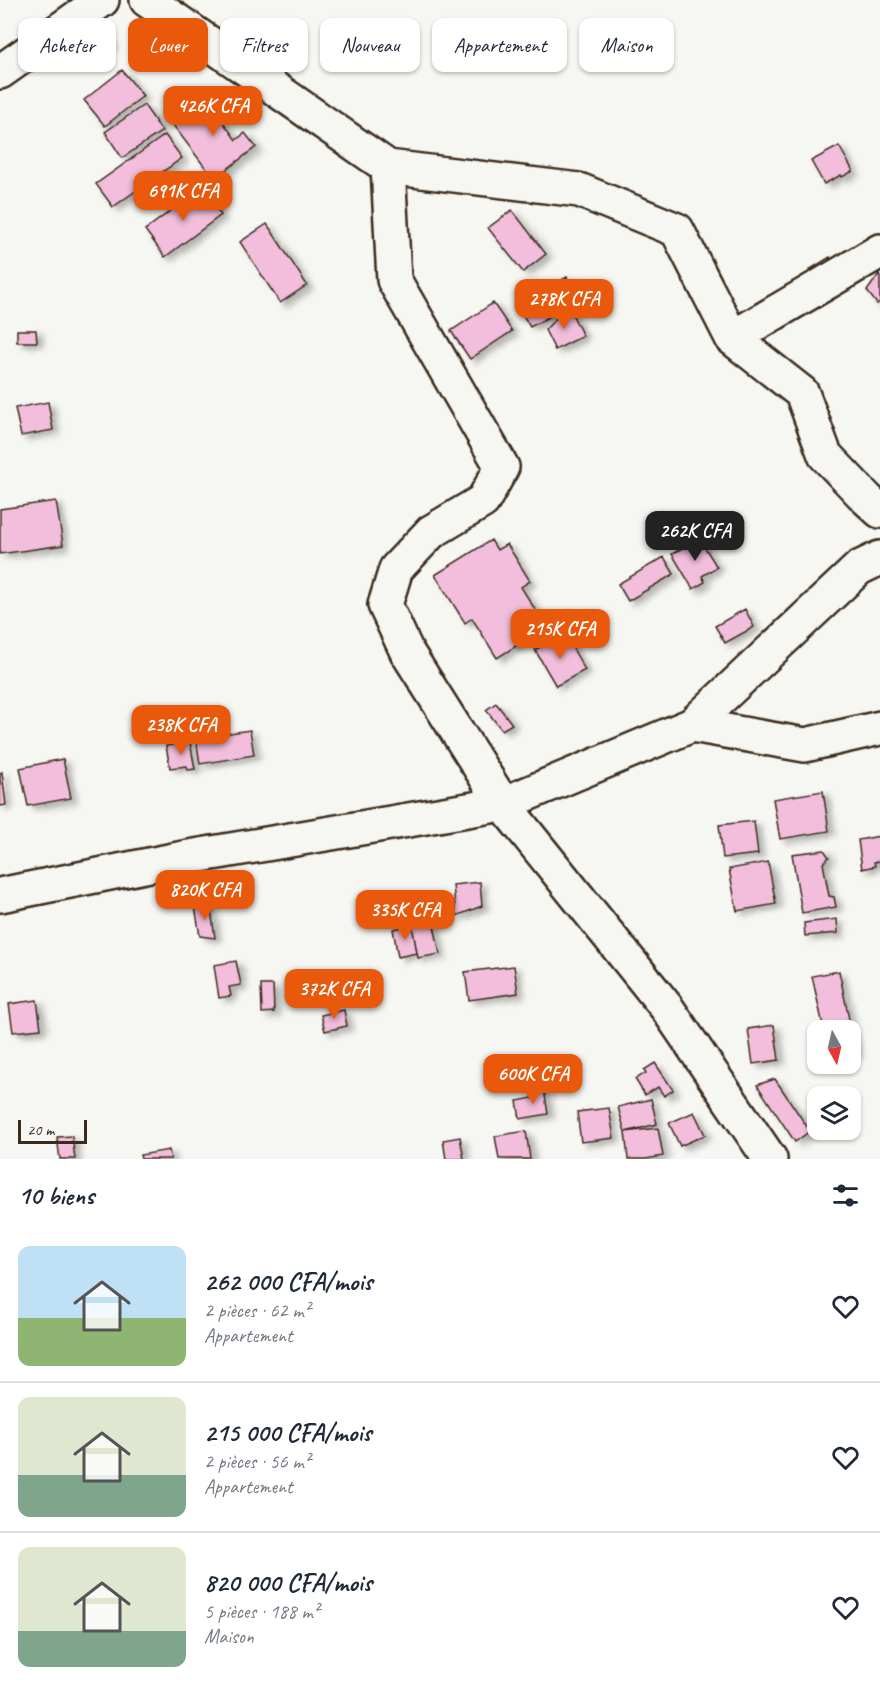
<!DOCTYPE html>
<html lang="fr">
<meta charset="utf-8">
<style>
:root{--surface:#fff;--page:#f2f2f3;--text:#1f2937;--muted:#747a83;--line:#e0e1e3;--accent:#ea580c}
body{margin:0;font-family:Caveat,sans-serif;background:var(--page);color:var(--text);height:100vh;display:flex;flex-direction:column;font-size:22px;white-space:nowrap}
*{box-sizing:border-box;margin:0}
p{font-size:20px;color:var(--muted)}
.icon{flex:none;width:33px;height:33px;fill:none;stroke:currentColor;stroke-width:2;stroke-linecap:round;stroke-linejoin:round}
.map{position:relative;height:1159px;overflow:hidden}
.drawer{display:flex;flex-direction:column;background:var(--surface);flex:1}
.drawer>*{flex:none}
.top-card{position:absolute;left:18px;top:18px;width:844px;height:54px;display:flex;gap:12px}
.needle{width:39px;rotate:172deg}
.controls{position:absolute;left:807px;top:1020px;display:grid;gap:12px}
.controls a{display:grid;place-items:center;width:54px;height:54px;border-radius:12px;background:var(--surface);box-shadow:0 2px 4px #0004;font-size:30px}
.scale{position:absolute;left:18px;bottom:15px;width:69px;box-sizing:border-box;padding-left:6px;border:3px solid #3b2a1e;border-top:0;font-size:16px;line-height:21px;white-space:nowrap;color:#3b2a1e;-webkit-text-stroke:4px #f6f6f2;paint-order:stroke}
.price{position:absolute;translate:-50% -51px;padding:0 14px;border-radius:12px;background:var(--accent);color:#fff;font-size:20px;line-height:39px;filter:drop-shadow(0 2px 3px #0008)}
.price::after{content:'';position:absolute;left:50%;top:36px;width:18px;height:14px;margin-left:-9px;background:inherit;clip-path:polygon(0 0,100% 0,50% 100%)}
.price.current{background:#222;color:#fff}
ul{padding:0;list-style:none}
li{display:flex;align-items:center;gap:18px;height:150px;padding:0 18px}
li+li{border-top:2px solid var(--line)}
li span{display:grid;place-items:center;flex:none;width:168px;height:120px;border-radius:12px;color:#555}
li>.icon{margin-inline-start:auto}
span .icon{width:72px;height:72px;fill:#fffc;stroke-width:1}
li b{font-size:26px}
h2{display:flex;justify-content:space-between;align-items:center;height:72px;padding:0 18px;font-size:26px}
.pill{padding:0 21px;border-radius:12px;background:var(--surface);box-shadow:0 2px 4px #0004;font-size:21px;line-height:54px}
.pill.current{background:var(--accent);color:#fff}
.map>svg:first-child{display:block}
.building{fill:#f2bedb;stroke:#3b2a1e;stroke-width:1.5;filter:url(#shadow)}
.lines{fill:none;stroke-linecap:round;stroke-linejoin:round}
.minor-casing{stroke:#3b2a1e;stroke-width:38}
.minor{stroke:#f6f6f2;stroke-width:33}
</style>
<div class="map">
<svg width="880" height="1159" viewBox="0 0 880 1159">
<defs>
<filter id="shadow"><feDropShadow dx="6" dy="4" stdDeviation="3" flood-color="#0004"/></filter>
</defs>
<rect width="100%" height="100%" fill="#f6f6f2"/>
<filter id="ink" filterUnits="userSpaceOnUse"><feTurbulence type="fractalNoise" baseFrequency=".0167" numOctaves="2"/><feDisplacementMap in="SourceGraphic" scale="12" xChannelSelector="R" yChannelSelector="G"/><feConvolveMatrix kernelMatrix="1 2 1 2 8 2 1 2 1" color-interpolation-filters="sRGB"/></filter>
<g filter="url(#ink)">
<path class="building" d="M 93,21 L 111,44 L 101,51 L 98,47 L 88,55 L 73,37 Z
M 122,70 L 143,96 L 105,126 L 84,100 Z
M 217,92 L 228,106 L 217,114 L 236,140 L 245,133 L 256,147 L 214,179 L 173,125 Z
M 144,105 L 162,131 L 122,158 L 105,132 Z
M 165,135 L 182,158 L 113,207 L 96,184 Z
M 839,146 L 853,171 L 842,177 L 841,175 L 824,184 L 811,161 Z
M 201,188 L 221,215 L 165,257 L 145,230 Z
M 512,210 L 546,254 L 523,272 L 488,228 Z
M 267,224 L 307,285 L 280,303 L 240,242 Z
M 830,257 L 837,267 L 816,280 L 809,270 Z
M 879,274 L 880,276 L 880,302 L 877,304 L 867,291 Z
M 567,277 L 580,300 L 530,327 L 517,305 Z
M 493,303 L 512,331 L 470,359 L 451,331 Z
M 568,306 L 583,336 L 555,350 L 545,330 Z
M 17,330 L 36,330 L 37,342 L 17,342 Z
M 48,402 L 53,430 L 21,436 L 15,408 Z
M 56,501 L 63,545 L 0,554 L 0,509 Z
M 699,538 L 717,567 L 702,576 L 705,582 L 693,589 L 672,554 Z
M 491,540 L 497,550 L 507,544 L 530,581 L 521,587 L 546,627 L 497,658 L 472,618 L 465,623 L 435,575 Z
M 664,557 L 674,574 L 628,601 L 618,584 Z
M 745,609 L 754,627 L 725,643 L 715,626 Z
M 564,633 L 585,670 L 556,686 L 535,650 Z
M 496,703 L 512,724 L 502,730 L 486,710 Z
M 250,730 L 254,755 L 200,764 L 196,738 Z
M 190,742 L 195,769 L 188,770 L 187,766 L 170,768 L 166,746 Z
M 63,759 L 71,798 L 28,806 L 20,768 Z
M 2,772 L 6,805 L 0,806 L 0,773 Z
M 823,791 L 829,831 L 780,839 L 773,799 Z
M 754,821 L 758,854 L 723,858 L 719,825 Z
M 880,836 L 880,861 L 874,862 L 875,866 L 862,869 L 858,840 Z
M 824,850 L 829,857 L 823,863 L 829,896 L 834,897 L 836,907 L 802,913 L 792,854 Z
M 768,862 L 776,904 L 737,911 L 729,869 Z
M 480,882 L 482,906 L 456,916 L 453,885 Z
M 210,904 L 215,938 L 200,936 L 195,906 Z
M 837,919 L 838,933 L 805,936 L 804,923 Z
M 433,921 L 440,954 L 418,958 L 412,925 Z
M 412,925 L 417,953 L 398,957 L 393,929 Z
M 236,961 L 241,985 L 229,987 L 231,996 L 219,998 L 214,965 Z
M 514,966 L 518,993 L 469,1000 L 465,972 Z
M 839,971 L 856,1053 L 850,1055 L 850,1030 L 824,1030 L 812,976 Z
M 261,985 L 273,985 L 274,1012 L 262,1013 Z
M 37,1000 L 41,1029 L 13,1032 L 9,1004 Z
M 344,1010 L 347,1026 L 325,1031 L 321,1015 Z
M 774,1025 L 779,1060 L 753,1064 L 748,1029 Z
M 655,1063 L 673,1090 L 664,1096 L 658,1087 L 645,1095 L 635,1079 L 646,1073 L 644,1070 Z
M 775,1079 L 810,1131 L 795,1142 L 757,1085 Z
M 544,1089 L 548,1114 L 520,1119 L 517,1101 L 533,1098 L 532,1091 Z
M 651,1099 L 657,1124 L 625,1132 L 618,1107 Z
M 609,1108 L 614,1138 L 581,1142 L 577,1112 Z
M 694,1112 L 705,1135 L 680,1146 L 669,1123 Z
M 658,1128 L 663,1156 L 646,1159 L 628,1159 L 625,1132 Z
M 526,1131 L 530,1159 L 499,1159 L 495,1136 Z
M 72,1136 L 75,1159 L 60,1159 L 57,1137 Z
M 460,1137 L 464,1159 L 446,1159 L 443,1140 Z
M 169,1150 L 171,1159 L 141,1159 L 140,1155 Z"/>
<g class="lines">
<defs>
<path id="minor" d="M 147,0 L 388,167 L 579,190 L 677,230 L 732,338
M 0,72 L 102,0
M 388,167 L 394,280 L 502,467 L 483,501 L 431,532 L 396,569 L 385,605 L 407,652 L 503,804 L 667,1008 L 770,1159
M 880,251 L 732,338 L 802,393 L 825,455 L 867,499 L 880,511
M 692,725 L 859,568 L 880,558
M 0,895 L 189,857 L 503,804 L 692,725 L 805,745 L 880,728"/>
</defs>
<use href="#minor" class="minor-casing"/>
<use href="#minor" class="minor"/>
</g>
</g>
</svg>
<div class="controls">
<a><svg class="needle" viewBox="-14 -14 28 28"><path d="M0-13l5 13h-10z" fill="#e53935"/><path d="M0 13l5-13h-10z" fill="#747a83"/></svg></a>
<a><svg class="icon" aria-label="layers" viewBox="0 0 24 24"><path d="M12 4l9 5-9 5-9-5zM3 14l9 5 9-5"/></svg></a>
</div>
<div class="scale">20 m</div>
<b class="price" style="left:213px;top:137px">426K CFA</b>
<b class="price" style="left:183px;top:222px">691K CFA</b>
<b class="price" style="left:564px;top:330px">278K CFA</b>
<b class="price current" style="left:695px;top:562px">262K CFA</b>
<b class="price" style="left:560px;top:660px">215K CFA</b>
<b class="price" style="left:181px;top:756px">238K CFA</b>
<b class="price" style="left:205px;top:921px">820K CFA</b>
<b class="price" style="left:405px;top:941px">335K CFA</b>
<b class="price" style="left:334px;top:1020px">372K CFA</b>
<b class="price" style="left:533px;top:1105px">600K CFA</b>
<div class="top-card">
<a class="pill">Acheter</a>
<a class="pill current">Louer</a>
<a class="pill">Filtres</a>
<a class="pill">Nouveau</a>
<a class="pill">Appartement</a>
<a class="pill">Maison</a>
</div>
</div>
<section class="drawer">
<h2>10 biens<svg class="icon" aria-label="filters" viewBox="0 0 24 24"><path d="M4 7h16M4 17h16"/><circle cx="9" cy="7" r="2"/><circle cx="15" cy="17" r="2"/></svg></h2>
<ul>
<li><span style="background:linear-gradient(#bfe0f5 60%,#8fb573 0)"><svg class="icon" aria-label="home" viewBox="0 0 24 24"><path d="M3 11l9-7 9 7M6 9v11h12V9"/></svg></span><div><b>262 000 CFA/mois</b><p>2 pièces · 62 m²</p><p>Appartement</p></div><svg class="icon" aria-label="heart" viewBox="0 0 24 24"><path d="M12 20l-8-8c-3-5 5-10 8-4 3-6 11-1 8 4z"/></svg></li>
<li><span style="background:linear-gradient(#dfe7d0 65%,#7fa58c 0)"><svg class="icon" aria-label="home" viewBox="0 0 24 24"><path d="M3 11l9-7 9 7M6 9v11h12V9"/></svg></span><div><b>215 000 CFA/mois</b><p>2 pièces · 56 m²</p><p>Appartement</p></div><svg class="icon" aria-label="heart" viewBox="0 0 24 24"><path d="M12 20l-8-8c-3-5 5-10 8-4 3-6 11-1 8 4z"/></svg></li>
<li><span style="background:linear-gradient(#dfe7d0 70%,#7fa58c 0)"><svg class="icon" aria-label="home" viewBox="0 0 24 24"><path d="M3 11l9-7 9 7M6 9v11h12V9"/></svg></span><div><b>820 000 CFA/mois</b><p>5 pièces · 188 m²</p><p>Maison</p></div><svg class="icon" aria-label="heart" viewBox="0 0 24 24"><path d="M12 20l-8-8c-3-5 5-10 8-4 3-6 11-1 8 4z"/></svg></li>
</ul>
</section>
